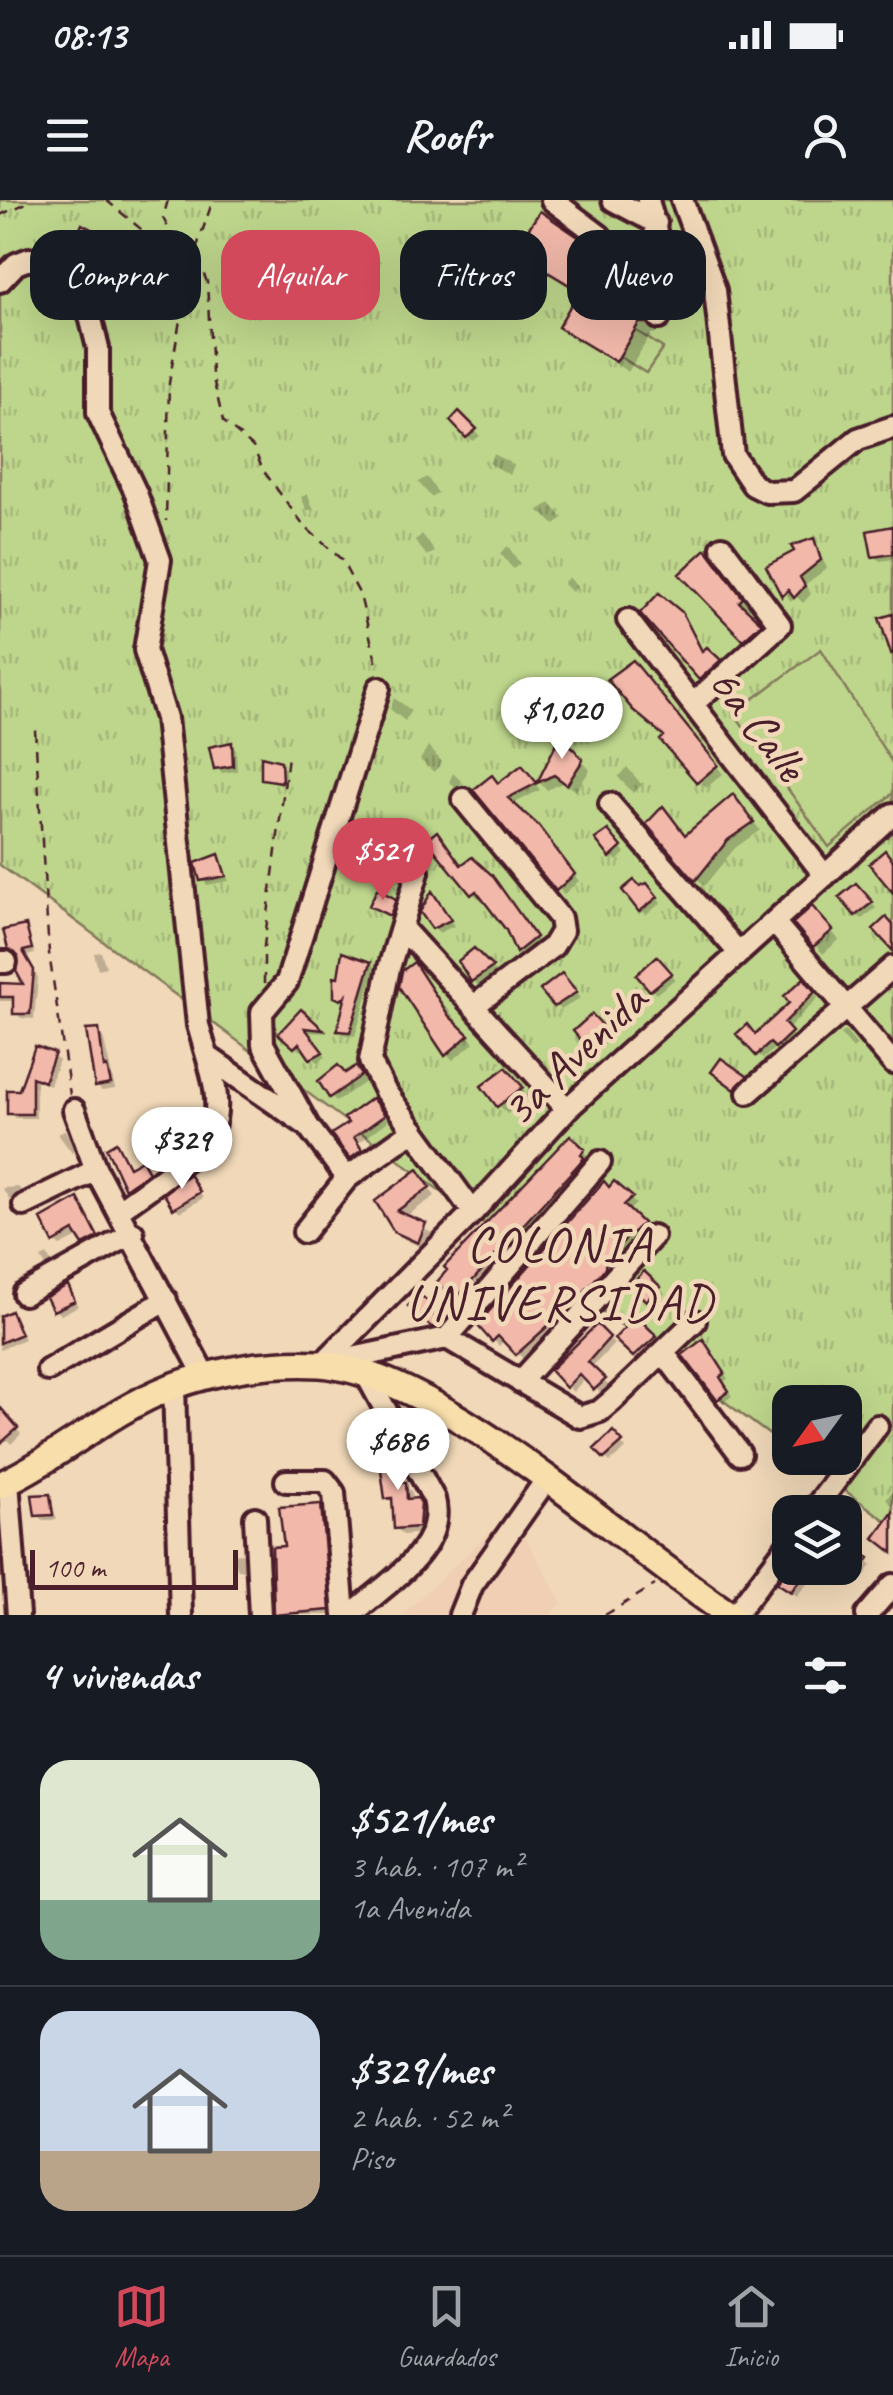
<!DOCTYPE html>
<html lang="es">
<meta charset="utf-8">
<style>
:root{--surface:#171b24;--page:#20242c;--text:#f1f3f6;--muted:#9ea1a6;--line:#363941;--accent:#d1495b}
body{margin:0;font-family:Caveat,sans-serif;background:var(--page);color:var(--text);height:100vh;display:flex;flex-direction:column;font-size:38px;white-space:nowrap}
*{box-sizing:border-box;margin:0}
p{font-size:32px;color:var(--muted)}
.icon{flex:none;width:55px;height:55px;fill:none;stroke:currentColor;stroke-width:2;stroke-linecap:round;stroke-linejoin:round}
.map{position:relative;height:1415px;overflow:hidden}
.details{display:flex;flex-direction:column;background:var(--surface);flex:1}
.details>*{flex:none}
.hud{position:absolute;left:30px;top:30px;width:835px;height:90px;display:flex;gap:20px}
.needle{width:65px;rotate:237deg}
.controls{position:absolute;left:772px;top:1185px;display:grid;gap:20px}
.controls a{display:grid;place-items:center;width:90px;height:90px;border-radius:20px;background:var(--surface);box-shadow:0 10px 40px #0002;font-size:50px}
.scale{position:absolute;left:30px;bottom:25px;width:208px;box-sizing:border-box;padding-left:10px;border:5px solid #4a1f2b;border-top:0;font-size:28px;line-height:35px;white-space:nowrap;color:#4a1f2b;-webkit-text-stroke:8px #f0d8b8;paint-order:stroke}
.price{position:absolute;translate:-50% -85px;padding:0 22px;border-radius:35px;background:#fff;color:#222;font-size:32px;line-height:65px;filter:drop-shadow(0 2px 5px #0008)}
.price::after{content:'';position:absolute;left:50%;top:60px;width:30px;height:22px;margin-left:-15px;background:inherit;clip-path:polygon(0 0,100% 0,50% 100%)}
.price.current{background:var(--accent);color:#fff}
ul{padding:0;list-style:none}
li{display:flex;align-items:center;gap:30px;height:250px;padding:0 40px}
li+li{border-top:2px solid var(--line)}
li span{display:grid;place-items:center;flex:none;width:280px;height:200px;border-radius:30px;color:#555}
li>.icon{margin-inline-start:auto}
span .icon{width:120px;height:120px;fill:#fffc;stroke-width:1}
li b{font-size:42px}
h2{display:flex;justify-content:space-between;align-items:center;height:120px;padding:0 40px;font-size:42px}
.chip{padding:0 35px;border-radius:30px;background:var(--surface);box-shadow:0 10px 40px #0002;font-size:35px;line-height:90px}
.chip.current{background:var(--accent);color:#fff}
.status{display:flex;justify-content:space-between;align-items:center;height:70px;padding:0 50px;background:var(--surface);direction:ltr}
.status svg{height:28px;fill:currentColor}
header{display:flex;justify-content:space-between;align-items:center;height:130px;padding:0 40px;background:var(--surface);font-size:45px;font-weight:700}
.tab-bar{display:flex;justify-content:space-around;align-items:center;height:140px;border-top:2px solid var(--line);background:var(--surface);font-size:28px;color:var(--muted)}
.tab-bar a{display:grid;justify-items:center;gap:5px}
.tab-bar .current{color:var(--accent)}
.map>svg:first-child{display:block}
.built{fill:#f1cfb4}
.park{fill:url(#park-tufts);stroke:#847a5c;stroke-width:2.5}
.pitch{fill:#bed68c;stroke:#847a5c;stroke-width:2.5}
.shadow{fill:#0003}
.building{fill:#f2b9aa;stroke:#4a1f2b;stroke-width:2.5}
.lines{fill:none;stroke-linecap:round;stroke-linejoin:round}
.minor-casing{stroke:#4a1f2b;stroke-width:28}
.major-casing{stroke:#4a1f2b;stroke-width:32}
.path{stroke:#4a1f2b;stroke-width:2.5;stroke-dasharray:10 8;stroke-linecap:butt}
.minor{stroke:#f0d8b8;stroke-width:20}
.major{stroke:#f8deab;stroke-width:25}
.labels{text-anchor:middle;stroke-width:9;stroke-linejoin:round;paint-order:stroke}
.street-label{font-size:48px;fill:#4a1f2b;stroke:#f0d8b8}
.neighbourhood-label{font-size:50px;letter-spacing:2.5px;fill:#4a1f2b;stroke:#f0d8b8}
</style>
<div class="status"><b>08:13</b><svg viewBox="0 0 49 12"><path d="M0 12V9h3v3zM5 12V6h3v6zM10 12V3h3v9zM15 12V0h3v12zM26 1h20v11H26zM47 4h2v5h-2z"/></svg></div>
<header><svg class="icon" aria-label="menu" viewBox="0 0 24 24"><path d="M4 6h16M4 12h16M4 18h16"/></svg>Roofr<svg class="icon" aria-label="person" viewBox="0 0 24 24"><circle cx="12" cy="8" r="4"/><path d="M4 21q1-7 8-7t8 7"/></svg></header>
<div class="map">
<svg width="893" height="1415" viewBox="0 0 893 1415">
<defs>
<pattern id="park-tufts" width="24" height="20" patternUnits="userSpaceOnUse" patternTransform="scale(2.5)"><rect width="24" height="20" fill="#bed68c"/><path d="M3 7l-1-3M5 7V3M7 7l1-3M15 17l-1-3M17 17v-4M19 17l1-3" fill="none" stroke="#a5b779"/></pattern>
</defs>
<rect width="100%" height="100%" fill="#f0d8b8"/>
<filter id="ink" filterUnits="userSpaceOnUse"><feTurbulence type="fractalNoise" baseFrequency=".01" numOctaves="2"/><feDisplacementMap in="SourceGraphic" scale="20" xChannelSelector="R" yChannelSelector="G"/><feConvolveMatrix kernelMatrix="1 2 1 2 8 2 1 2 1" color-interpolation-filters="sRGB"/></filter>
<g filter="url(#ink)">
<path class="built" d="M 503,1320 L 527,1340 L 562,1403 L 550,1415 L 402,1415 Z"/>
<path class="park" d="M 0,0 L 893,0 L 893,1326 L 801,1258 L 845,1258 L 845,1202 L 790,1202 L 790,1250 L 0,665 Z"/>
<path class="pitch" d="M 627,125 L 663,148 L 646,173 L 611,151 Z
M 821,449 L 893,564 L 893,593 L 829,647 L 734,513 Z"/>
<path class="shadow" d="M 531,31 L 592,50 L 610,47 L 622,59 L 624,70 L 663,98 L 657,133 L 651,134 L 628,172 L 561,126 L 580,94 L 531,60 L 542,42 Z
M 459,214 L 480,236 L 473,241 L 453,221 Z
M 494,254 L 514,265 L 510,275 L 489,263 Z
M 427,277 L 438,293 L 431,297 L 418,282 Z
M 308,294 L 313,309 L 307,311 L 301,297 Z
M 550,303 L 563,318 L 555,325 L 538,310 Z
M 893,328 L 893,359 L 880,361 L 875,356 Z
M 422,334 L 435,352 L 427,356 L 415,341 Z
M 813,341 L 827,368 L 805,385 L 811,394 L 803,403 L 796,396 L 791,402 L 770,367 Z
M 508,346 L 520,364 L 513,369 L 500,353 Z
M 714,361 L 750,408 L 746,412 L 768,433 L 753,447 L 683,374 Z
M 569,377 L 577,387 L 572,392 L 563,383 Z
M 680,414 L 704,452 L 727,469 L 708,486 L 701,478 Z
M 640,471 L 723,574 L 706,588 L 667,536 Z
M 394,498 L 411,510 L 405,521 L 390,509 Z
M 562,538 L 590,570 L 576,591 L 564,582 L 547,590 L 540,583 Z
M 231,544 L 236,549 L 237,571 L 222,573 L 216,568 Z
M 428,546 L 442,562 L 434,572 L 420,560 Z
M 279,564 L 285,569 L 286,586 L 263,578 Z
M 627,567 L 642,585 L 633,593 L 618,577 Z
M 453,573 L 462,582 L 458,588 L 449,582 Z
M 528,574 L 540,590 L 511,605 L 543,634 L 579,681 L 563,695 L 499,586 Z
M 740,604 L 760,630 L 735,648 L 704,686 L 649,624 L 686,637 Z
M 608,634 L 625,653 L 617,661 L 612,656 Z
M 219,657 L 229,681 L 207,685 L 202,679 Z
M 462,667 L 497,683 L 539,743 L 523,756 L 482,695 L 478,698 L 473,693 Z
M 856,686 L 876,708 L 862,719 L 842,698 Z
M 626,691 L 652,691 L 661,703 L 646,715 Z
M 437,700 L 454,726 L 439,733 L 434,727 Z
M 394,701 L 399,706 L 396,719 L 372,706 Z
M 820,717 L 839,740 L 823,754 L 796,723 Z
M 25,727 L 35,754 L 26,756 L 38,778 L 34,819 L 21,818 L 16,813 L 16,801 L 0,801 L 0,786 L 28,787 L 18,771 Z
M 474,751 L 496,773 L 478,786 L 462,762 Z
M 101,752 L 106,767 L 98,769 L 94,753 Z
M 657,759 L 675,779 L 656,794 L 639,775 Z
M 370,764 L 375,769 L 355,836 L 345,835 L 340,830 L 346,803 L 336,796 Z
M 414,765 L 474,843 L 453,860 L 447,854 Z
M 567,781 L 580,798 L 561,810 L 544,791 Z
M 804,782 L 818,798 L 787,830 L 796,839 L 782,851 L 777,846 L 763,859 L 740,834 L 755,837 L 793,803 Z
M 301,812 L 324,833 L 306,832 L 326,857 L 317,862 L 305,846 L 300,851 L 282,834 Z
M 592,818 L 611,838 L 595,852 L 577,832 Z
M 845,831 L 857,845 L 853,849 L 840,834 Z
M 98,832 L 103,837 L 115,889 L 102,891 L 97,886 Z
M 36,849 L 59,860 L 50,885 L 36,880 L 36,918 L 15,918 L 9,913 Z
M 361,875 L 365,882 L 336,902 L 321,881 Z
M 514,878 L 529,897 L 507,914 L 499,905 Z
M 377,906 L 388,921 L 357,944 L 366,956 L 357,962 L 352,957 L 351,924 Z
M 65,930 L 76,950 L 72,953 L 58,934 Z
M 570,939 L 588,956 L 584,961 L 587,965 L 461,1104 L 440,1081 L 454,1058 Z
M 116,945 L 130,969 L 146,967 L 151,977 L 131,992 Z
M 418,972 L 435,996 L 405,1017 L 432,1033 L 425,1049 L 404,1039 L 378,1002 Z
M 194,983 L 203,998 L 180,1012 L 175,1007 Z
M 614,984 L 636,1004 L 627,1012 L 646,1030 L 611,1064 L 610,1074 L 582,1104 L 577,1099 L 558,1117 L 563,1122 L 523,1159 L 505,1139 L 499,1146 L 480,1125 Z
M 18,987 L 23,992 L 16,1009 L 2,988 Z
M 78,1002 L 102,1042 L 90,1049 L 80,1036 L 60,1046 L 55,1041 Z
M 47,1055 L 53,1065 L 47,1068 L 41,1058 Z
M 645,1075 L 665,1093 L 653,1104 L 633,1086 Z
M 67,1088 L 78,1106 L 61,1115 L 55,1110 Z
M 419,1097 L 442,1117 L 437,1123 L 443,1130 L 438,1131 L 412,1105 Z
M 11,1114 L 24,1139 L 0,1150 L 0,1119 Z
M 636,1120 L 660,1143 L 640,1160 L 617,1139 Z
M 597,1127 L 614,1144 L 591,1168 L 609,1186 L 601,1194 L 586,1177 L 573,1192 L 553,1170 Z
M 707,1146 L 728,1179 L 722,1183 L 732,1196 L 723,1203 Z
M 5,1216 L 21,1234 L 11,1244 L 0,1231 Z
M 613,1235 L 626,1249 L 610,1262 L 598,1249 Z
M 389,1250 L 403,1269 L 403,1284 L 412,1292 L 413,1301 L 427,1312 L 425,1333 L 403,1335 L 396,1328 L 394,1305 L 388,1298 Z
M 891,1293 L 893,1294 L 893,1306 L 886,1299 Z
M 50,1297 L 57,1320 L 43,1320 L 38,1315 Z
M 320,1307 L 326,1313 L 335,1415 L 275,1415 L 274,1349 L 287,1348 Z
M 856,1350 L 872,1365 L 862,1379 L 845,1364 Z
M 242,1353 L 248,1370 L 238,1370 L 232,1354 Z
M 790,1368 L 819,1368 L 797,1396 L 780,1382 Z"/>
<path class="building" d="M 540,11 L 593,47 L 611,44 L 615,61 L 652,85 L 646,123 L 639,123 L 616,162 L 558,127 L 579,91 L 528,60 L 540,40 L 527,31 Z
M 82,24 L 112,40 L 107,50 L 78,33 Z
M 459,211 L 477,229 L 466,238 L 450,221 Z
M 893,326 L 893,354 L 872,357 L 867,331 Z
M 814,338 L 821,360 L 800,377 L 805,386 L 794,398 L 788,390 L 782,397 L 766,366 L 794,351 L 791,346 Z
M 706,349 L 743,398 L 739,402 L 762,423 L 743,440 L 679,374 Z
M 659,393 L 682,412 L 702,451 L 707,447 L 721,460 L 699,480 L 640,413 Z
M 893,414 L 893,454 L 891,454 L 879,418 Z
M 633,460 L 718,565 L 697,583 L 660,540 L 664,536 L 633,510 L 607,479 Z
M 561,534 L 583,560 L 567,585 L 554,575 L 537,583 Z
M 232,542 L 233,566 L 214,569 L 209,547 Z
M 261,556 L 281,561 L 282,582 L 261,579 Z
M 522,565 L 537,583 L 508,598 L 537,624 L 575,674 L 556,691 L 473,590 L 492,575 L 498,583 Z
M 733,594 L 754,622 L 728,640 L 695,681 L 646,624 L 663,606 L 685,635 Z
M 608,630 L 622,647 L 610,658 L 595,639 Z
M 437,631 L 461,665 L 472,657 L 492,675 L 536,737 L 516,753 L 506,730 L 476,691 L 471,695 L 426,640 Z
M 885,650 L 893,661 L 893,693 L 869,664 Z
M 219,654 L 226,676 L 200,681 L 195,663 Z
M 634,680 L 640,686 L 647,683 L 658,697 L 639,712 L 622,690 Z
M 856,683 L 873,702 L 855,716 L 839,697 Z
M 377,689 L 396,699 L 390,716 L 369,706 Z
M 432,691 L 451,720 L 432,729 L 420,712 Z
M 812,706 L 833,730 L 813,747 L 793,723 Z
M 886,717 L 893,725 L 893,751 L 873,729 Z
M 26,725 L 32,749 L 23,751 L 34,770 L 30,814 L 13,814 L 13,797 L 0,797 L 0,783 L 23,784 L 16,771 L 18,756 L 8,749 L 3,730 Z
M 474,748 L 493,767 L 471,782 L 458,761 Z
M 342,752 L 371,762 L 350,832 L 337,831 L 346,795 L 341,800 L 334,797 L 334,776 L 338,777 Z
M 657,756 L 672,773 L 650,791 L 636,775 Z
M 414,762 L 449,816 L 469,835 L 445,856 L 399,787 L 402,771 Z
M 562,773 L 577,792 L 554,807 L 540,790 Z
M 804,778 L 815,792 L 784,823 L 792,832 L 775,848 L 770,843 L 756,856 L 736,834 L 747,824 L 755,834 L 789,803 L 784,796 Z
M 301,809 L 324,830 L 305,828 L 323,852 L 310,859 L 299,843 L 294,848 L 278,834 Z
M 592,814 L 608,831 L 588,849 L 573,831 Z
M 99,829 L 104,868 L 107,867 L 111,884 L 95,887 L 86,830 Z
M 35,846 L 55,853 L 44,882 L 32,877 L 32,914 L 7,914 L 7,890 L 19,890 Z
M 721,858 L 747,876 L 735,890 L 711,872 Z
M 338,865 L 345,873 L 356,866 L 362,875 L 329,898 L 318,881 Z
M 506,867 L 523,887 L 497,907 L 481,886 Z
M 372,898 L 385,915 L 354,937 L 362,950 L 350,959 L 331,934 L 348,923 L 344,918 Z
M 570,935 L 585,949 L 581,954 L 584,958 L 454,1101 L 437,1082 L 447,1070 L 444,1067 Z
M 116,942 L 129,967 L 142,960 L 149,972 L 125,989 L 106,948 Z
M 418,969 L 430,987 L 397,1011 L 426,1023 L 418,1043 L 394,1032 L 375,1001 Z
M 189,974 L 200,992 L 173,1009 L 164,994 Z
M 604,981 L 609,987 L 614,981 L 633,997 L 624,1005 L 643,1023 L 606,1058 L 605,1068 L 576,1101 L 570,1096 L 555,1111 L 560,1115 L 516,1155 L 498,1136 L 492,1142 L 477,1125 Z
M 78,998 L 98,1037 L 83,1045 L 74,1031 L 53,1043 L 41,1019 Z
M 644,1071 L 661,1087 L 646,1101 L 630,1086 Z
M 68,1085 L 75,1101 L 53,1111 L 46,1097 Z
M 419,1094 L 438,1110 L 434,1116 L 440,1126 L 431,1127 L 408,1106 Z
M 11,1111 L 21,1134 L 0,1143 L 0,1116 Z
M 636,1116 L 657,1136 L 633,1157 L 614,1139 Z
M 597,1124 L 610,1137 L 588,1162 L 606,1179 L 594,1190 L 579,1174 L 566,1188 L 550,1170 Z
M 703,1139 L 725,1173 L 720,1177 L 729,1191 L 717,1200 L 682,1155 Z
M 0,1207 L 18,1228 L 0,1244 Z
M 613,1231 L 623,1242 L 604,1259 L 594,1249 Z
M 378,1248 L 390,1248 L 397,1259 L 397,1282 L 406,1282 L 407,1299 L 418,1298 L 421,1303 L 419,1327 L 394,1329 L 392,1298 L 385,1299 Z
M 50,1294 L 53,1315 L 35,1316 L 32,1295 Z
M 321,1304 L 330,1410 L 274,1415 L 272,1347 L 284,1346 L 279,1307 Z
M 893,1312 L 893,1353 L 874,1338 Z
M 856,1347 L 869,1358 L 856,1376 L 845,1367 Z
M 788,1368 L 808,1368 L 791,1392 L 777,1383 Z"/>
<g class="lines">
<defs>
<path id="minor" d="M 552,0 L 600,36
M 613,0 L 656,23
M 648,0 L 668,78 L 659,118
M 682,0 L 715,90 L 733,255 L 753,285 L 767,292 L 794,291 L 858,239 L 893,227
M 623,50 L 668,78
M 0,81 L 16,64 L 29,59 L 73,70 L 81,80 L 98,148 L 98,213 L 136,293 L 160,360 L 145,450 L 166,518 L 198,825 L 207,856 L 308,926 L 347,978
M 628,420 L 825,676
M 694,503 L 780,425 L 722,347
M 463,599 L 560,718 L 562,731 L 553,746 L 474,806
M 610,604 L 739,753
M 418,672 L 389,768 L 370,861 L 385,891 L 473,1012
M 774,722 L 893,863
M 402,728 L 567,909
M 0,762 L 6,762
M 748,893 L 893,767
M 74,910 L 96,970 L 206,1178
M 307,924 L 263,844 L 262,812 L 287,782 L 379,488
M 24,1005 L 96,970
M 119,1010 C 144,991 210,950 215,919 C 219,898 213,876 207,856
M 304,1032 L 347,978 L 414,930
M 24,1094 L 133,1033
M 447,1138 L 600,962
M 663,1152 L 740,1254
M 322,1164 L 473,1012 L 567,909 L 893,614
M 324,1164 L 447,1138 L 580,1217 L 600,1211 L 613,1200 L 695,1121
M 48,1170 L 166,1100
M 520,1182 L 653,1036
M 174,1186 L 181,1415
M 8,1281 L 18,1415
M 286,1281 L 325,1281 L 334,1293 L 344,1415
M 812,1312 L 877,1226
M 255,1318 L 260,1415
M 351,1415 C 385,1384 447,1349 434,1299 L 367,1176
M 460,1415 L 472,1385 L 546,1280
M 735,1415 L 790,1342
M 867,1415 L 893,1385"/>
<path id="major" d="M 0,1285 C 60,1257 106,1213 171,1187 C 216,1170 272,1161 320,1164 C 444,1174 623,1345 730,1415"/>
</defs>
<use href="#minor" class="minor-casing"/>
<use href="#major" class="major-casing"/>
<path class="path" d="M 106,0 L 189,69 L 169,183 L 166,321
M 168,0 L 163,18 L 189,67
M 0,15 L 33,0
M 190,67 L 213,0
M 189,69 L 202,70 L 207,82 L 212,174 L 223,221 L 253,247 L 263,270 L 303,325 L 341,359 L 360,395 L 378,469
M 35,530 L 49,753 L 70,895
M 264,784 L 264,746 L 288,556
M 605,1415 L 655,1385"/>
<use href="#minor" class="minor"/>
<use href="#major" class="major"/>
</g>
</g>
<g class="labels">
<g class="street-label">
<text transform="translate(759 523) rotate(53)" y="17">6a Calle</text>
<text transform="translate(573 854) rotate(-44)" y="17">3a Avenida</text>
</g>
<g class="neighbourhood-label">
<text x="560" y="1061">COLONIA<tspan x="560" dy="58">UNIVERSIDAD</tspan></text>
</g>
</g>
</svg>
<div class="controls">
<a><svg class="needle" viewBox="-14 -14 28 28"><path d="M0-13l5 13h-10z" fill="#e53935"/><path d="M0 13l5-13h-10z" fill="#9ea1a6"/></svg></a>
<a><svg class="icon" aria-label="layers" viewBox="0 0 24 24"><path d="M12 4l9 5-9 5-9-5zM3 14l9 5 9-5"/></svg></a>
</div>
<div class="scale">100 m</div>
<b class="price" style="left:562px;top:562px">$1,020</b>
<b class="price current" style="left:383px;top:703px">$521</b>
<b class="price" style="left:182px;top:992px">$329</b>
<b class="price" style="left:398px;top:1293px">$686</b>
<div class="hud">
<a class="chip">Comprar</a>
<a class="chip current">Alquilar</a>
<a class="chip">Filtros</a>
<a class="chip">Nuevo</a>
</div>
</div>
<section class="details">
<h2>4 viviendas<svg class="icon" aria-label="filters" viewBox="0 0 24 24"><path d="M4 7h16M4 17h16"/><circle cx="9" cy="7" r="2"/><circle cx="15" cy="17" r="2"/></svg></h2>
<ul>
<li><span style="background:linear-gradient(#dfe7d0 70%,#7fa58c 0)"><svg class="icon" aria-label="home" viewBox="0 0 24 24"><path d="M3 11l9-7 9 7M6 9v11h12V9"/></svg></span><div><b>$521/mes</b><p>3 hab. · 107 m²</p><p>1a Avenida</p></div></li>
<li><span style="background:linear-gradient(#c9d6e8 70%,#b9a48a 0)"><svg class="icon" aria-label="home" viewBox="0 0 24 24"><path d="M3 11l9-7 9 7M6 9v11h12V9"/></svg></span><div><b>$329/mes</b><p>2 hab. · 52 m²</p><p>Piso</p></div></li>
</ul>
</section>
<nav class="tab-bar">
<a class="current"><svg class="icon" aria-label="map" viewBox="0 0 24 24"><path d="M3 6l6-2 6 2 6-2v14l-6 2-6-2-6 2zM9 4v14M15 6v14"/></svg>Mapa</a>
<a><svg class="icon" aria-label="saved" viewBox="0 0 24 24"><path d="M7 4h10v16l-5-4-5 4z"/></svg>Guardados</a>
<a><svg class="icon" aria-label="home" viewBox="0 0 24 24"><path d="M3 11l9-7 9 7M6 9v11h12V9"/></svg>Inicio</a>
</nav>
